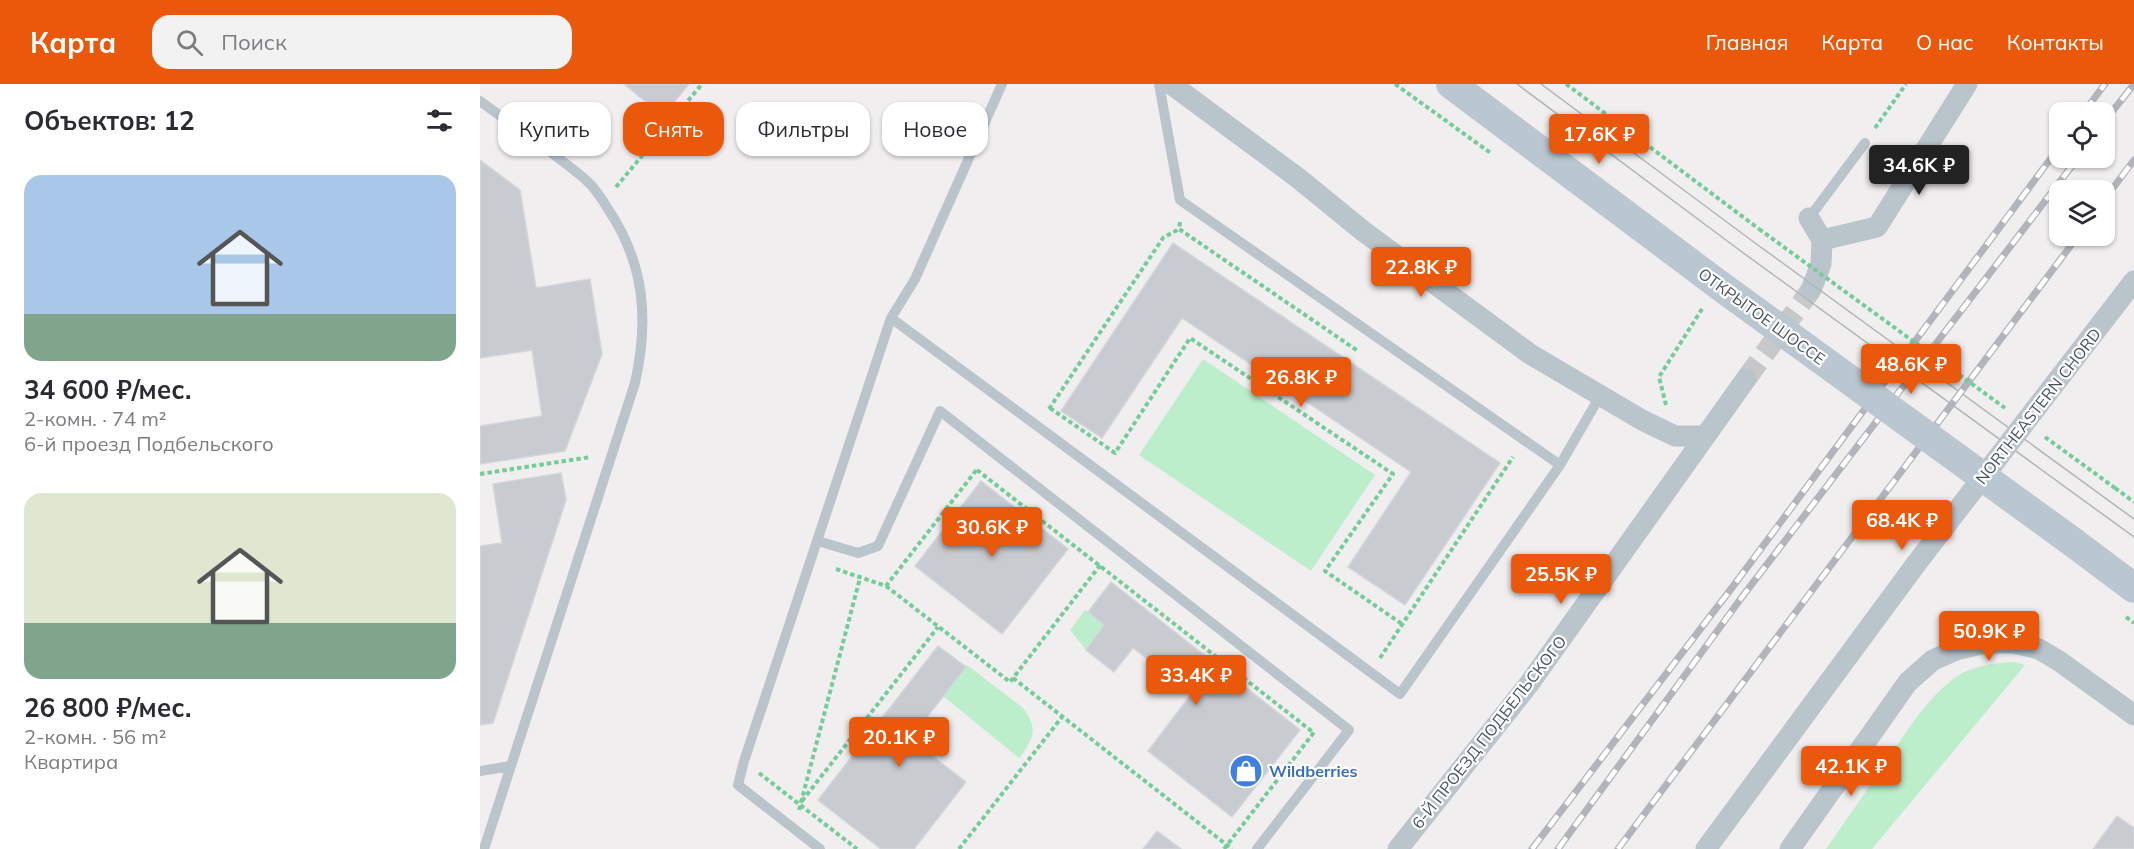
<!DOCTYPE html>
<html lang="ru">
<meta charset="utf-8">
<style>
:root{--surface:#fff;--page:#f2f2f3;--text:#2b2b33;--muted:#7c7c81;--accent:#ea580c}
body{margin:0;font-family:Mulish,sans-serif;background:var(--page);color:var(--text);height:100vh;display:flex;flex-direction:column;font-size:22px;white-space:nowrap}
*{box-sizing:border-box;margin:0}
p{font-size:20px;color:var(--muted)}
.icon{flex:none;width:33px;height:33px;fill:none;stroke:currentColor;stroke-width:2;stroke-linecap:round;stroke-linejoin:round}
.map{position:relative;flex:1;overflow:hidden}
.panel{display:flex;flex-direction:column;background:var(--surface);width:480px}
.panel>*{flex:none}
.top-card{position:absolute;left:18px;top:18px;width:570px;height:54px;display:flex;gap:12px}
.tools{position:absolute;left:1569px;top:18px;display:grid;gap:12px}
.tools a{display:grid;place-items:center;width:66px;height:66px;border-radius:12px;background:var(--surface);box-shadow:0 2px 4px #0004;font-size:30px}
.price{position:absolute;translate:-50% -51px;padding:0 14px;border-radius:6px;background:var(--accent);color:#fff;font-size:20px;line-height:39px;filter:drop-shadow(0 2px 3px #0008)}
.price::after{content:'';position:absolute;left:50%;top:36px;width:18px;height:14px;margin-left:-9px;background:inherit;clip-path:polygon(0 0,100% 0,50% 100%)}
.price.active{background:#222;color:#fff}
ul{padding:0;list-style:none}
li{display:grid;align-content:center;gap:12px;height:318px;padding:0 24px}
li span{display:grid;place-items:center;height:186px;border-radius:18px;color:#555}
li>.icon{margin-inline-start:auto}
span .icon{width:108px;height:108px;fill:#fffc;stroke-width:1}
li b{font-size:26px}
h2{display:flex;justify-content:space-between;align-items:center;height:72px;padding:0 24px;font-size:26px}
.tag{padding:0 21px;border-radius:18px;background:var(--surface);box-shadow:0 2px 4px #0004;font-size:21px;line-height:54px}
.tag.active{background:var(--accent);color:#fff}
header{display:flex;align-items:center;gap:36px;box-sizing:border-box;height:84px;padding:0 30px;background:var(--accent);color:#fff}
header strong{font-size:28px}
nav{display:flex;gap:33px;margin-inline-start:auto;font-size:21px}
.search{width:420px;height:54px;background:var(--page);display:flex;align-items:center;gap:15px;box-sizing:border-box;padding:0 21px;border-radius:18px;color:var(--muted);font-size:22px}
main{display:flex;flex:1;min-height:0}
.map>svg:first-child{display:block}
.green{fill:#bdeecc}
.building{fill:#c8ccd1;stroke:#d3d5da;stroke-width:1.5}
.lines{fill:none;stroke-linecap:round;stroke-linejoin:round}
.street-tunnel{stroke:#c6c8ca;stroke-width:21;stroke-dasharray:21 10;stroke-linecap:butt}
.path{stroke:#76cc99;stroke-width:4;stroke-dasharray:4.5 3;stroke-linecap:butt}
.lane{stroke:#bac4cb;stroke-width:10}
.street{stroke:#bac4cb;stroke-width:21}
.secondary{stroke:#bac7d0;stroke-width:30}
.tram{stroke:#b1b5b9;stroke-width:1.5}
.rail-casing{stroke:#b1b5b9;stroke-width:7}
.rail{stroke:#fff;stroke-width:4.5;stroke-dasharray:14;stroke-linecap:butt}
.path-bridge{stroke:#76cc99;stroke-width:4;stroke-dasharray:4.5 3;stroke-linecap:butt}
.street-bridge{stroke:#bac4cb;stroke-width:21}
.secondary-bridge{stroke:#bac7d0;stroke-width:30}
.labels{text-anchor:middle;stroke-width:4.5;stroke-linejoin:round;paint-order:stroke}
.street-label{font-size:16px;fill:#47545c;stroke:#fff}
.shop-label{font-size:16px;font-weight:bold;fill:#366cbe;stroke:#fff;text-anchor:start}
</style>
<header>
<strong>Карта</strong>
<div class="search"><svg class="icon" aria-label="search" viewBox="0 0 24 24"><circle cx="10" cy="10" r="6"/><path d="M15 15l6 6"/></svg>Поиск</div>
<nav><a>Главная</a><a>Карта</a><a>О нас</a><a>Контакты</a></nav>
</header>
<main>
<section class="panel">
<h2>Объектов: 12<svg class="icon" aria-label="filters" viewBox="0 0 24 24"><path d="M4 7h16M4 17h16"/><circle cx="9" cy="7" r="2"/><circle cx="15" cy="17" r="2"/></svg></h2>
<ul>
<li><span style="background:linear-gradient(#a9c7e8 75%,#7fa58c 0)"><svg class="icon" aria-label="home" viewBox="0 0 24 24"><path d="M3 11l9-7 9 7M6 9v11h12V9"/></svg></span><div><b>34 600 ₽/мес.</b><p>2-комн. · 74 m²</p><p>6-й проезд Подбельского</p></div></li>
<li><span style="background:linear-gradient(#dfe7d0 70%,#7fa58c 0)"><svg class="icon" aria-label="home" viewBox="0 0 24 24"><path d="M3 11l9-7 9 7M6 9v11h12V9"/></svg></span><div><b>26 800 ₽/мес.</b><p>2-комн. · 56 m²</p><p>Квартира</p></div></li>
</ul>
</section>
<div class="map">
<svg width="1654" height="765" viewBox="0 0 1654 765">
<rect width="100%" height="100%" fill="#f1eeef"/>
<path class="green" d="M 723,275 L 895,391 L 831,487 L 659,371 Z
M 605,526 L 624,541 L 606,566 L 590,546 Z
M 1534,578 L 1545,581 L 1392,765 L 1346,765 C 1368,733 1390,702 1411,670 C 1429,644 1447,615 1473,595 C 1490,582 1513,579 1534,578 Z
M 487,581 L 542,623 C 559,643 554,655 539,674 L 463,612 Z"/>
<path class="building" d="M 144,0 L 209,0 L 183,32 Z
M 0,76 L 40,106 L 56,204 L 110,195 L 122,270 L 85,367 L 0,380 L 0,342 L 62,332 L 52,266 L 0,274 Z
M 693,159 L 1020,379 L 925,521 L 868,483 L 931,388 L 702,234 L 622,354 L 581,327 Z
M 81,389 L 86,416 L 13,639 L 0,641 L 0,462 L 22,459 L 13,400 Z
M 501,397 L 588,465 L 522,550 L 435,482 Z
M 631,498 L 820,646 L 752,733 L 668,667 L 712,609 L 653,564 L 634,588 L 606,566 L 624,541 L 608,528 Z
M 458,562 L 486,583 L 430,655 L 486,698 L 434,765 L 401,765 L 338,716 Z
M 1637,732 L 1654,744 L 1654,765 L 1613,765 Z
M 677,747 L 701,765 L 663,765 Z"/>
<g class="lines">
<path class="street-tunnel" d="M 1266,295 L 1331,206"/>
<path class="path" d="M 915,0 L 1012,70
M 1086,0 L 1279,145
M 1395,44 L 1426,0
M 136,103 L 222,0
M 700,138 L 699,145 L 878,267
M 1186,321 L 1179,293 L 1222,225
M 570,324 L 635,369 L 710,254 L 913,390 L 845,487 L 922,540
M 569,325 L 683,154 L 699,145
M 497,386 L 834,649
M 0,390 L 111,373
M 1635,404 L 1654,418
M 356,485 L 406,502 L 498,384
M 406,502 L 530,598 L 621,480
M 1646,533 L 1654,539
M 900,574 L 1033,373
M 533,594 L 752,765
M 279,689 L 377,765
M 322,717 L 458,543
M 319,726 L 380,494
M 479,765 L 582,633
M 744,765 L 835,647"/>
<path class="lane" d="M 0,17 C 35,43 73,68 106,96 C 115,104 122,115 128,125 C 165,180 169,236 155,299 L 4,765
M 440,34 L 499,54
M 1329,134 L 1385,59
M 411,234 L 920,610 L 1080,381 L 700,116 L 679,0
M 1080,381 L 1120,312
M 338,457 L 378,469 L 398,462 L 460,327 L 869,646 L 777,765
M 0,687 L 31,682
M 340,765 L 258,701 L 264,677 L 411,234 L 435,195 L 522,0"/>
<path class="street" d="M 691,0 L 818,94 L 883,147 L 1050,270 L 1162,336 L 1195,352 L 1224,352
M 1329,134 L 1342,156
M 1342,156 L 1397,143 L 1487,0
M 1331,206 L 1341,180 L 1342,156
M 918,765 L 1049,600 L 1266,295
M 1310,765 L 1428,598 L 1453,576 L 1476,566 L 1505,559 L 1534,559 L 1559,565 L 1579,577 L 1654,631"/>
<path class="secondary" d="M 971,0 L 1239,201
M 1594,459 L 1654,504"/>
<path class="tram" d="M 1037,0 L 1262,168 L 1654,453
M 1061,0 L 1271,156 L 1654,435"/>
<defs>
<path id="rail" d="M 1604,28 L 1625,0
M 1624,38 L 1654,0
M 1624,116 L 1654,76
M 1052,765 L 1251,505 L 1580,62
M 1078,765 L 1262,513 L 1598,74
M 1138,765 L 1598,152"/>
</defs>
<use href="#rail" class="rail-casing"/>
<use href="#rail" class="rail"/>
<path class="path-bridge" d="M 1279,145 L 1525,324
M 1565,353 L 1635,404"/>
<path class="street-bridge" d="M 1226,765 L 1436,480 L 1654,197"/>
<path class="secondary-bridge" d="M 1239,201 L 1594,459"/>
</g>
<defs>
<symbol id="shop-disc" viewBox="-11 -11 22 22"><circle r="9.5" fill="#3f7fe0" stroke="#fff"/><path d="M-5-2.5h2.3a2.7 3.5 0 0 1 5.4 0H5L5.5 6h-11ZM-1.5-2.5h3a1.5 2.3 0 0 0-3 0Z" fill="#fff"/></symbol>
</defs>
<g fill-rule="evenodd">
<use href="#shop-disc" x="747" y="668" width="38" height="38"/>
</g>
<g class="labels">
<g class="street-label">
<text transform="translate(1282 232) rotate(36)" y="6">ОТКРЫТОЕ ШОССЕ</text>
<text transform="translate(1558 322) rotate(-52)" y="6">NORTHEASTERN CHORD</text>
<text transform="translate(1009 648) rotate(-52)" y="6">6-Й ПРОЕЗД ПОДБЕЛЬСКОГО</text>
</g>
<g class="shop-label">
<text x="789" y="693">Wildberries</text>
</g>
</g>
</svg>
<div class="tools">
<a><svg class="icon" aria-label="locate" viewBox="0 0 24 24"><circle cx="12" cy="12" r="6"/><path d="M12 2v4M12 18v4M2 12h4M18 12h4"/></svg></a>
<a><svg class="icon" aria-label="layers" viewBox="0 0 24 24"><path d="M12 4l9 5-9 5-9-5zM3 14l9 5 9-5"/></svg></a>
</div>
<b class="price" style="left:1119px;top:81px">17.6K ₽</b>
<b class="price active" style="left:1439px;top:112px">34.6K ₽</b>
<b class="price" style="left:941px;top:214px">22.8K ₽</b>
<b class="price" style="left:1431px;top:311px">48.6K ₽</b>
<b class="price" style="left:821px;top:324px">26.8K ₽</b>
<b class="price" style="left:1422px;top:467px">68.4K ₽</b>
<b class="price" style="left:512px;top:474px">30.6K ₽</b>
<b class="price" style="left:1081px;top:521px">25.5K ₽</b>
<b class="price" style="left:1509px;top:578px">50.9K ₽</b>
<b class="price" style="left:716px;top:622px">33.4K ₽</b>
<b class="price" style="left:419px;top:684px">20.1K ₽</b>
<b class="price" style="left:1371px;top:713px">42.1K ₽</b>
<div class="top-card">
<a class="tag">Купить</a>
<a class="tag active">Снять</a>
<a class="tag">Фильтры</a>
<a class="tag">Новое</a>
</div>
</div>
</main>
